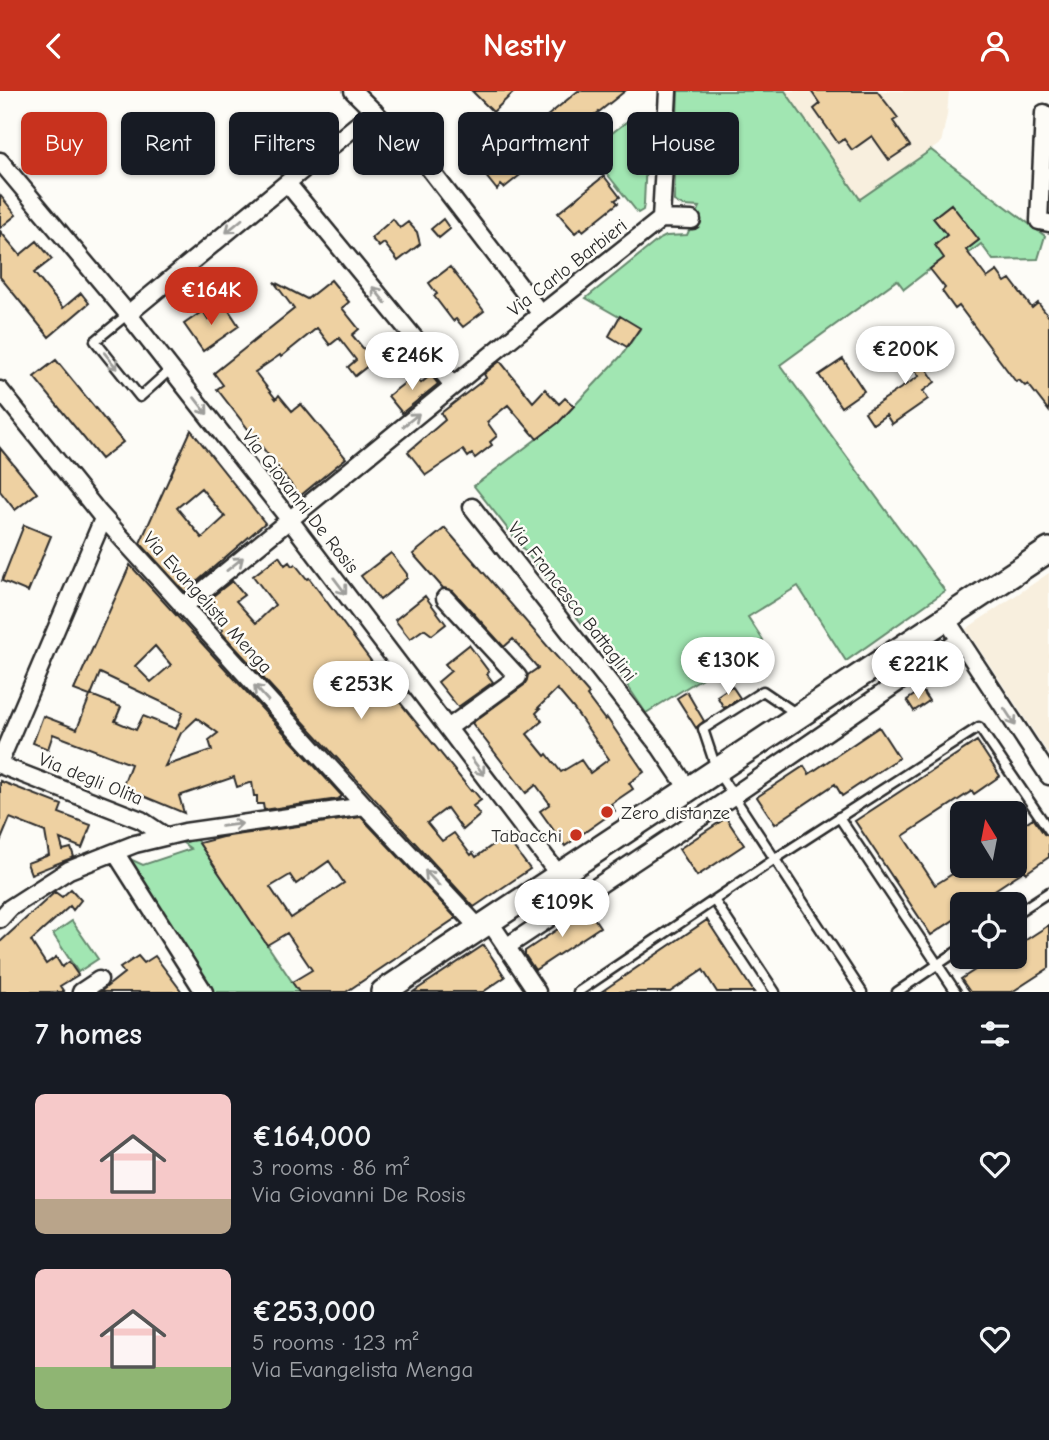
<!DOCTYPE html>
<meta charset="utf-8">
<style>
:root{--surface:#171b24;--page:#20242c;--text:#f1f3f6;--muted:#9ea1a6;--accent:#c8321e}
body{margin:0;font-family:"Comic Neue",sans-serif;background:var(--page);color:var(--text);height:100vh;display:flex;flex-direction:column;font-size:26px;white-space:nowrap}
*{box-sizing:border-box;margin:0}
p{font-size:23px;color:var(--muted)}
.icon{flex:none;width:38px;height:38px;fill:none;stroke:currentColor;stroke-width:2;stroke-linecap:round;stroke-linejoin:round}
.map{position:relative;height:901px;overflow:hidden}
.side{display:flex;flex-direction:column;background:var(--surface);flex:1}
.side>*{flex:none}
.guide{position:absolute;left:21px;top:21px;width:1008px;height:63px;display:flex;gap:14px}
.needle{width:46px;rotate:350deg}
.buttons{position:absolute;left:950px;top:710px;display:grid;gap:14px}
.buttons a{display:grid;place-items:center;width:77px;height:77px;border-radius:10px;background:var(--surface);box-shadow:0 2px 5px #0004;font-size:35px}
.price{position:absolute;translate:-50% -60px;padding:0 16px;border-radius:24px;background:#fff;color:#222;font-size:23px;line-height:46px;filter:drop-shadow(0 2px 4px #0008)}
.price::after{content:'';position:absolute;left:50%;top:42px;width:21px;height:16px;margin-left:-10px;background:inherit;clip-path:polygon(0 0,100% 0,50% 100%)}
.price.current{background:var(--accent);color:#fff}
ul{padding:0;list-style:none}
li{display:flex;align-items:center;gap:21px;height:175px;padding:0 35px}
li span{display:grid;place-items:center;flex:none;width:196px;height:140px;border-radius:10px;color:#555}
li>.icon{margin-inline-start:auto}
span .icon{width:84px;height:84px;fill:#fffc;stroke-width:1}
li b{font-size:30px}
h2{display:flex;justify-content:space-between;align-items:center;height:84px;padding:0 35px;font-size:30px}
.chip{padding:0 24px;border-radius:10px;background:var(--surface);box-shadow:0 2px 5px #0004;font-size:24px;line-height:63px}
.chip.current{background:var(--accent);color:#fff}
header{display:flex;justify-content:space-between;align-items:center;height:91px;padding:0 35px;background:var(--accent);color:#fff;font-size:32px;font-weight:600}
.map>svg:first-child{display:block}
.built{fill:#f8efde}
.green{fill:#a1e6b2;stroke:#66886e;stroke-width:2}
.building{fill:#eed1a2;stroke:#2b2b2b;stroke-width:2;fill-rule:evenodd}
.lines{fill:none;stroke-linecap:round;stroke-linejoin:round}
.service-casing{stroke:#2b2b2b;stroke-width:13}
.minor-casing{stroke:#2b2b2b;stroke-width:21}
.secondary-casing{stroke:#2b2b2b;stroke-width:28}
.service{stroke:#fdfcf7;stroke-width:8}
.minor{stroke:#fdfcf7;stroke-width:16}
.secondary{stroke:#fdfcf7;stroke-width:23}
.oneway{stroke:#9e9e9b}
.poi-dot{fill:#c8321e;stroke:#fdfcf7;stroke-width:2.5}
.labels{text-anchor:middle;stroke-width:5;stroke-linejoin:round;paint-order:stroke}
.street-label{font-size:19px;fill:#2b2b2b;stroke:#fdfcf7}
.poi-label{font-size:19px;fill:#2b2b2b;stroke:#fdfcf7;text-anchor:start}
</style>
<header><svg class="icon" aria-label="back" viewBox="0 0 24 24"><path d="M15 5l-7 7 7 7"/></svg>Nestly<svg class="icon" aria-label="person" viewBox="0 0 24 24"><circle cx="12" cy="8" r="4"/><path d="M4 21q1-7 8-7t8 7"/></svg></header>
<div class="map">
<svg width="1049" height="901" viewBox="0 0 1049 901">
<rect width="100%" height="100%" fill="#fdfcf7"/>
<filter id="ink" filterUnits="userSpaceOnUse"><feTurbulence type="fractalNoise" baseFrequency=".0143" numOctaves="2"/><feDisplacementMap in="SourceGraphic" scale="14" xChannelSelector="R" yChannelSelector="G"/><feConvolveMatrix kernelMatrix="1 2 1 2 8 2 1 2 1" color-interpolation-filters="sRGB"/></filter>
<g filter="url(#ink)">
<path class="built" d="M 785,0 L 949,0 L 947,24 L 941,52 L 860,108 Z
M 1049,482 L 1049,664 L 966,538 Z"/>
<path class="green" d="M 678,0 L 785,0 L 860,108 L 931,59 L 1045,145 L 1038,168 L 993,169 L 981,153 L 964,166 L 961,163 L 979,149 L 951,113 L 933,127 L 947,144 L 935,154 L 951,176 L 939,171 L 904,198 L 897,189 L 780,274 L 945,500 L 846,570 L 798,495 L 748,526 L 763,549 L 646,622 L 608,566 L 474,395 L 559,331 L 622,264 L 640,238 L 586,207 L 658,149 L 666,145 L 687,144 L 700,116 L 683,115 L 674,110 Z
M 634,25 L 646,40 L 647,46 L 644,113 L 643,119 L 638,122 L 589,60 Z
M 196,748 L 299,901 L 214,901 L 128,769 L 128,767 L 143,774 L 191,758 L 183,752 Z
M 72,830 L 98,868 L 78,881 L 53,843 Z"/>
<path class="building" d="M 472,0 L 515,0 L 493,21 Z
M 578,0 L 625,0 L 504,97 L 501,94 L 497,99 L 481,79 Z
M 811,0 L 877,0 L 898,27 L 893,30 L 910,55 L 889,69 L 872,45 L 852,59 L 844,48 L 838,52 L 814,18 L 820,13 Z
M 604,85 L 620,106 L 615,109 L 618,112 L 583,140 L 581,137 L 575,142 L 558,122 Z
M 0,104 L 16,124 L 0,137 Z
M 951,113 L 979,149 L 966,159 L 987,187 L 997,180 L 1005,191 L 1010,188 L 1032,217 L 1038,212 L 1049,226 L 1049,320 L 1028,293 L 1025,295 L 1019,289 L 1016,291 L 959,215 L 955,218 L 942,200 L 945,197 L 930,178 L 944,167 L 935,154 L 947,144 L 933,127 Z
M 393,128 L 400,137 L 408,131 L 417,141 L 420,153 L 398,170 L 384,152 L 379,156 L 371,147 Z
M 443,128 L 450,138 L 439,147 L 431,138 Z
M 0,140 L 20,164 L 37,150 L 52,168 L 34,182 L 63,217 L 81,202 L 89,212 L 49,246 L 0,186 Z
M 450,176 L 484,220 L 463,236 L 456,228 L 453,230 L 434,205 L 437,203 L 429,192 Z
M 331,189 L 349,211 L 342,217 L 359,238 L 352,244 L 374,270 L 355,285 L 348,276 L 356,269 L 339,247 L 330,254 L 317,237 L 281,266 L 280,264 L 255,281 L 276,308 L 279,304 L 292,320 L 301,313 L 346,367 L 300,405 L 217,298 L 223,294 L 214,282 L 294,218 L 274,191 L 307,208 Z
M 226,215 L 239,235 L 203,260 L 184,233 L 203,220 L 208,228 Z
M 620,225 L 640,237 L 627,256 L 609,245 Z
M 911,241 L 924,259 L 918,264 L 935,291 L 923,300 L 928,308 L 892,333 L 886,324 L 873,333 L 865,321 L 919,285 L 895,252 Z
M 843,268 L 864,300 L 841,316 L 819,284 Z
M 56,269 L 123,351 L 101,368 L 34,286 Z
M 500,270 L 533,311 L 545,298 L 559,313 L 565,307 L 574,315 L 558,332 L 537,348 L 508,314 L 487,331 L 497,345 L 490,351 L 492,354 L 475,367 L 472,363 L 468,366 L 463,359 L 426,384 L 408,361 L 445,329 L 441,322 L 486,287 L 484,283 Z
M 415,284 L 421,292 L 431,284 L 438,293 L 402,322 L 388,305 Z
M 191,339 L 265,432 L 185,501 L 140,452 ZM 201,397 L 225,426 L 202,447 L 177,417 Z
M 0,357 L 37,402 L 15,419 L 0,400 Z
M 24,434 L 51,445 L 28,501 L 2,490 Z
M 445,437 L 589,603 L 587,605 L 605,629 L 607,627 L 644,681 L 629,692 L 633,698 L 611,713 L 615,720 L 565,755 L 540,720 L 550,713 L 536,694 L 526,702 L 472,632 L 524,594 L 528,584 L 538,577 L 513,548 L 504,556 L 453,500 L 443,497 L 413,463 ZM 557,598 L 574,618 L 609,668 L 590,682 L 581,669 L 561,681 L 547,663 L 545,665 L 527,643 L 542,630 L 536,622 L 540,618 L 538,617 Z
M 391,462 L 407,483 L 407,487 L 380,509 L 361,485 Z
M 279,465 L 285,474 L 289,471 L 292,475 L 295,473 L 307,488 L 309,487 L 380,582 L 378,584 L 471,700 L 473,699 L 481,709 L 473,715 L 480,724 L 463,739 L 447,717 L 427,732 L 442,750 L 454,742 L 471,764 L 473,762 L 476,766 L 505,745 L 530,778 L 474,816 L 221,541 L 223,539 L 199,516 L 232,490 L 244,504 L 236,510 L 256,532 L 275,514 L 253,485 Z
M 130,474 L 342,705 L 338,708 L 264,719 L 263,713 L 257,713 L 257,705 L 254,705 L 252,691 L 237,696 L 234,686 L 179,705 L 184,722 L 131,700 L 132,697 L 123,694 L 131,673 L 53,643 L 48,658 L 33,652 L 43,625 L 77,638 L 90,605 L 74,599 ZM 155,555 L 171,574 L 151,591 L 135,575 ZM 100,582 L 183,621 L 176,638 L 143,625 L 136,639 L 115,630 L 121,616 L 91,604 ZM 197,627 L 218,642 L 209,649 L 212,659 L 165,675 L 181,642 Z
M 425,505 L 446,533 L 432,544 L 424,538 L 410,548 L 395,529 Z
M 469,554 L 489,581 L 487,583 L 493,591 L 458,616 L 438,591 L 451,580 L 445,573 Z
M 732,595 L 740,607 L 724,617 L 717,605 Z
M 922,599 L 929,610 L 914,620 L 907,609 Z
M 687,601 L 704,630 L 696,637 L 677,607 Z
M 879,636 L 899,667 L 842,705 L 835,693 L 775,733 L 757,706 L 804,675 L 809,683 Z
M 977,650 L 1000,685 L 974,703 L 972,700 L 903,745 L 935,794 L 965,775 L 1015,775 L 1015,739 L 1033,727 L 1044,743 L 1049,745 L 1049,766 L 1026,782 L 1025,779 L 972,814 L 962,814 L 962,820 L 956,824 L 958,826 L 931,844 L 855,730 Z
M 0,690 L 62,714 L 59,722 L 91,734 L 82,757 L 60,748 L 63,759 L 71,757 L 74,766 L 31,783 L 27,772 L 49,764 L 45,741 L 10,727 L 0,751 Z
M 361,726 L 456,827 L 346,901 L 299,901 L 292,891 L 312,879 L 308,873 L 287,842 L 267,854 L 199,752 L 222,746 ZM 329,770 L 344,792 L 291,827 L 270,796 L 290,784 L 296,793 Z
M 726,727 L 744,754 L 697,785 L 679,758 Z
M 71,798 L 81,809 L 73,819 L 70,815 L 31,850 L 46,873 L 56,866 L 62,876 L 69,871 L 78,884 L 60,895 L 64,901 L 0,901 L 0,851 L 55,801 L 62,806 Z
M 588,818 L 600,836 L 535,879 L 525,864 L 525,860 Z
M 707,829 L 754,901 L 717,901 L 703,879 L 670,901 L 601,901 Z
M 1049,834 L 1049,877 L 1012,901 L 970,901 L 961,888 L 989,870 L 990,872 L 1000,866 L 1015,866 L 1015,856 Z
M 484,854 L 505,886 L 483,901 L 413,901 Z
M 138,865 L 144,872 L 155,865 L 182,901 L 100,901 L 124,882 L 120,877 Z"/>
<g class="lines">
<defs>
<path id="service" d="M 128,223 L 95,250 L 140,306 L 171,278
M 797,623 L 763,600 L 703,638 L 717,680 L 862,901
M 839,726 L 956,901
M 714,809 L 775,901
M 1015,823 L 1049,801
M 578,901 L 775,768 L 979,636 L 1049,739
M 897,901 L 962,857"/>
<path id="minor" d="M 353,0 L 422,68 L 541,223
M 1044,22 L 1039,130 L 1049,132
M 0,70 L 128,223 L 289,428 L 559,784
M 287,92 L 453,294
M 661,128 L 668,0
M 128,223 L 374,20
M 0,299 L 99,422 L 365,715 L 479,837
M 472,416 L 660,656 L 689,699
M 445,507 L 518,586 L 448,637
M 183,516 L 541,223 L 661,128 L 692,129
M 946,528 L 1049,685
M 0,670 L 103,428
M 0,674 L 141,729 L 165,745
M 115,761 L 204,901
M 0,828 L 10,817 L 69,779 L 135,753 L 185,741 L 365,715
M 489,830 L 537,901
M 506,856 L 733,705 L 960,549
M 81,901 L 99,889"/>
<path id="secondary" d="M 383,901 L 1049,459"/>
</defs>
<use href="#service" class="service-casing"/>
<use href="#minor" class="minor-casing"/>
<use href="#secondary" class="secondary-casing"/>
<use href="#service" class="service"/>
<use href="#minor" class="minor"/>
<use href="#secondary" class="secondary"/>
</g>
<defs><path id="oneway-shaft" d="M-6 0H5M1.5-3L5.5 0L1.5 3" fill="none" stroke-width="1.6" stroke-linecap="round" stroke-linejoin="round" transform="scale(1.75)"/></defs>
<g class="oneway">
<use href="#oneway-shaft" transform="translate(234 135) rotate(140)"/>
<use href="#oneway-shaft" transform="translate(379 204) rotate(-129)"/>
<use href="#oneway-shaft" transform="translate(111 270) rotate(51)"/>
<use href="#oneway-shaft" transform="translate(201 315) rotate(52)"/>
<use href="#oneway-shaft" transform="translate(411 329) rotate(-39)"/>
<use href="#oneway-shaft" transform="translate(235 473) rotate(-39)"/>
<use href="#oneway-shaft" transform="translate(340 495) rotate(53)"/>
<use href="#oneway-shaft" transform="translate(261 602) rotate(-132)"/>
<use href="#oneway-shaft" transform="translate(1010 626) rotate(57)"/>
<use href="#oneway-shaft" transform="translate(478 676) rotate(53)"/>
<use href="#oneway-shaft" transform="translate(232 734) rotate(-8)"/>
<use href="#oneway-shaft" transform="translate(432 787) rotate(-133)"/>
</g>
</g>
<g class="poi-dot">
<circle cx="607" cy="721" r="7"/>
<circle cx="576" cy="744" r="7"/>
</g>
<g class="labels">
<g class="street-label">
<text transform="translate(567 176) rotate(-38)" y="7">Via Carlo Barbieri</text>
<text transform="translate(301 410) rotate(52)" y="7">Via Giovanni De Rosis</text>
<text transform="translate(573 510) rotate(52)" y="7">Via Francesco Battaglini</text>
<text transform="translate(208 511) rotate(48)" y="7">Via Evangelista Menga</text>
<text transform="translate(91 687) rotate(22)" y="7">Via degli Olita</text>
</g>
<g class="poi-label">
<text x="621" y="728">Zero distanze</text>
<text x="562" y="751" text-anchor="end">Tabacchi</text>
</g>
</g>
</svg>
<div class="buttons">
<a><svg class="needle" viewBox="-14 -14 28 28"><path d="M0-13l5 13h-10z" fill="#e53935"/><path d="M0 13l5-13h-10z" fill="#9ea1a6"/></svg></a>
<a><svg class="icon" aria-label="locate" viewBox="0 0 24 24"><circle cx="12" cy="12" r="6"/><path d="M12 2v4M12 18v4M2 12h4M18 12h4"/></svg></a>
</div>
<b class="price current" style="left:211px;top:236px">€164K</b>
<b class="price" style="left:905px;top:295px">€200K</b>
<b class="price" style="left:412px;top:301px">€246K</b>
<b class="price" style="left:728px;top:606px">€130K</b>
<b class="price" style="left:918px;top:610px">€221K</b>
<b class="price" style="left:361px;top:630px">€253K</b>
<b class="price" style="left:562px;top:848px">€109K</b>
<div class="guide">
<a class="chip current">Buy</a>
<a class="chip">Rent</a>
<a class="chip">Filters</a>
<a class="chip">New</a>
<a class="chip">Apartment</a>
<a class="chip">House</a>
</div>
</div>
<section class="side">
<h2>7 homes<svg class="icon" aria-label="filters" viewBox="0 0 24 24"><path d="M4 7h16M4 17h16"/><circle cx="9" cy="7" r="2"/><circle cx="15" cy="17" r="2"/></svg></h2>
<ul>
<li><span style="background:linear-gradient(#f6c9c9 75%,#b9a48a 0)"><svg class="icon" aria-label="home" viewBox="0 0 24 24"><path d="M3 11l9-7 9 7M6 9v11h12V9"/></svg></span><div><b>€164,000</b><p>3 rooms · 86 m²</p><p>Via Giovanni De Rosis</p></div><svg class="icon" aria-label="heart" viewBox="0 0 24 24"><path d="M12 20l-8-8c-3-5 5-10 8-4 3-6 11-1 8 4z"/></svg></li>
<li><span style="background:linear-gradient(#f6c9c9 70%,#8fb573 0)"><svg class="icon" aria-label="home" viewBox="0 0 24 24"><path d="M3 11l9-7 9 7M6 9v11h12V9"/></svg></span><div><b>€253,000</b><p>5 rooms · 123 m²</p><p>Via Evangelista Menga</p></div><svg class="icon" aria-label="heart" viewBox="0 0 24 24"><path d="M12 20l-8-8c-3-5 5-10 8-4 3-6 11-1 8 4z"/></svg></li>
</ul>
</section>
